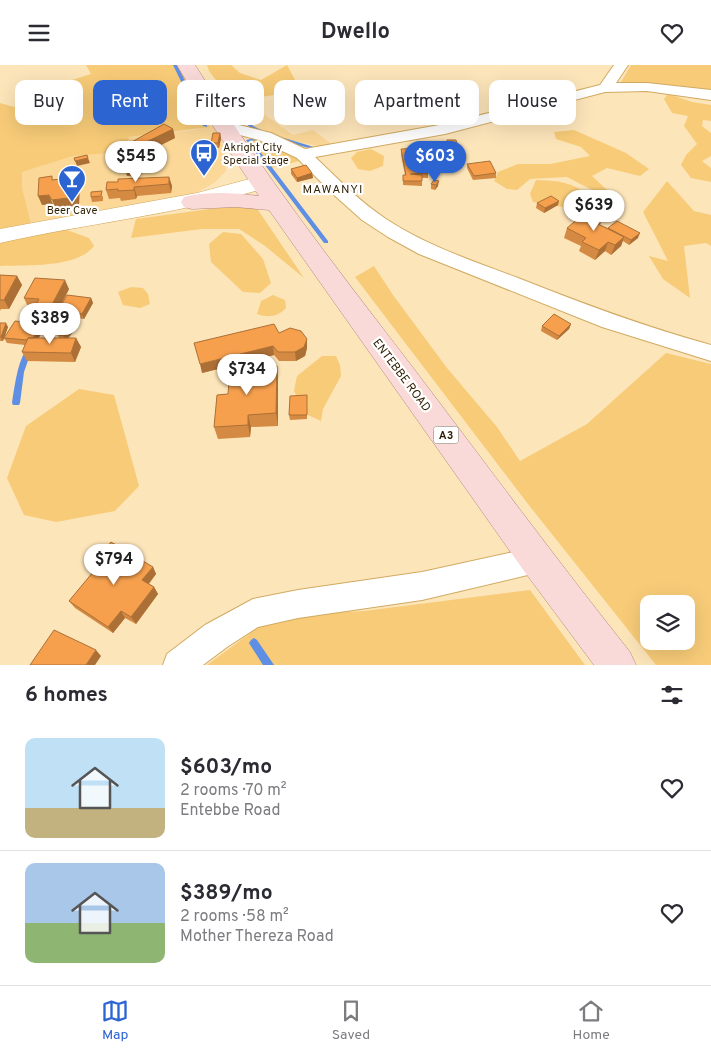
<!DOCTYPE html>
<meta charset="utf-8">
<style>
:root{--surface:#fff;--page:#f7f7f7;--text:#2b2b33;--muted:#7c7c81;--line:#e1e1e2;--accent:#2c64d2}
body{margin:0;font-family:Overpass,sans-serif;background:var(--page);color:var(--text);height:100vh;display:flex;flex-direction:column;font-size:19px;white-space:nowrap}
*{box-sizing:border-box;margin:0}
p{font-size:16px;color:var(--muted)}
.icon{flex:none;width:28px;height:28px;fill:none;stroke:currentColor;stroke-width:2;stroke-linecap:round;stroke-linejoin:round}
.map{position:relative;height:600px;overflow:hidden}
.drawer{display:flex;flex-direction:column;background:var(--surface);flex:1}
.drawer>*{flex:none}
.top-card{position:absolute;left:15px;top:15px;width:681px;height:45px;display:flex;gap:10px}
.tools{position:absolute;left:640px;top:530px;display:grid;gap:10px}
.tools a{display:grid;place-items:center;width:55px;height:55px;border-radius:10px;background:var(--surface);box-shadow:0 5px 20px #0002;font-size:25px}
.price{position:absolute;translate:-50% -42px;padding:0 11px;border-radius:18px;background:#fff;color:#222;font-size:16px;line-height:32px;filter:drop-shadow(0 1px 2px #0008)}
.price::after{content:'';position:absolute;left:50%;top:30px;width:15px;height:11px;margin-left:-8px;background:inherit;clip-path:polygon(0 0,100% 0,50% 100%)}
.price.current{background:var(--accent);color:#fff}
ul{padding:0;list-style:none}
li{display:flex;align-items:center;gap:15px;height:125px;padding:0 25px}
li+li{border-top:1px solid var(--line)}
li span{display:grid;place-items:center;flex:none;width:140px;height:100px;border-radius:10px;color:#555}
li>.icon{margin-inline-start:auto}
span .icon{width:60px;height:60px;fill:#fffc;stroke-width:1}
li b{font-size:21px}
h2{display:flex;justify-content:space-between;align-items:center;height:60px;padding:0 25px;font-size:21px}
.tag{padding:0 18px;border-radius:10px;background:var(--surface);box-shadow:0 5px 20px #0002;font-size:18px;line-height:45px}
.tag.current{background:var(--accent);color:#fff}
header{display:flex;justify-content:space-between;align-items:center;height:65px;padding:0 25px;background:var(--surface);font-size:22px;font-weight:700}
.menu{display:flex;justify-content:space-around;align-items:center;height:70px;border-top:1px solid var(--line);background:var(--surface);font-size:14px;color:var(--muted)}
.menu a{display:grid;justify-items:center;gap:2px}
.menu .current{color:var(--accent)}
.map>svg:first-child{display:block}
.built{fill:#fbd898}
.green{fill:#f7cb78;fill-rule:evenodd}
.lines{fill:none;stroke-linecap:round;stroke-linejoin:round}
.stream{fill:#5f8ee5;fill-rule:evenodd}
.minor-casing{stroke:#d1aa61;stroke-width:2}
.tertiary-casing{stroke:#d1aa61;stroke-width:1}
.primary-casing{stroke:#b0897c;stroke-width:1}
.path{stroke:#bea982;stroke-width:2.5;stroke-dasharray:2.5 2;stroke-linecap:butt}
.minor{fill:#fff;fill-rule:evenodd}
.tertiary{fill:#fff;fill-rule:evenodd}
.primary{fill:#fadad9;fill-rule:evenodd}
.wall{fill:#d48a43}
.shaded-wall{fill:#ac7037}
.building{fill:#f6a04e;stroke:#ac7037}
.labels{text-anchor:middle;stroke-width:4.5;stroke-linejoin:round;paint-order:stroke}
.far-poi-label{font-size:11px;fill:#2d1e00;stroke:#fff;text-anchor:start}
.shield{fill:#fff;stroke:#6c624c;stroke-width:1}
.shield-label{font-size:11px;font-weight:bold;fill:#2d1e00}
.far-quarter-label{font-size:12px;letter-spacing:1px;fill:#2d1e00;stroke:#fff}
.street-label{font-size:12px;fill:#2d1e00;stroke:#fff}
</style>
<header><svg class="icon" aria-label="menu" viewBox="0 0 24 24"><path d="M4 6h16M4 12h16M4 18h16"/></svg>Dwello<svg class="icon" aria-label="heart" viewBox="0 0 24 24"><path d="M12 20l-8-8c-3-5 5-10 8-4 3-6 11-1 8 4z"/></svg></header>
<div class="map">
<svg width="711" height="600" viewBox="0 0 711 600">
<rect width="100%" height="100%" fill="#fde5ba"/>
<path class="built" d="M 250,39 L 293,70 L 313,65 L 334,81 L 322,82 L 285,74 L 252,61 L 236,41 Z
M 215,60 L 226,87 L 226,106 L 214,118 L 196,128 L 167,136 L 31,158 L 22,123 L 21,107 L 73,91 L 124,87 L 128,72 L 194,65 Z"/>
<path class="green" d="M 86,0 L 179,0 L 210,62 L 129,72 L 124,87 L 73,91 L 22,107 L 22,123 L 31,158 L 0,165 L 0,38 C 23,44 61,58 77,34 L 62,29 L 72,15 L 91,9 Z
M 207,0 L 231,0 L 240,8 L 261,15 L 287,0 L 301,26 L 254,33 L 250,39 L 236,41 L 209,6 Z
M 631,0 L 711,0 L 711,27 L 669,29 L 692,37 L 711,40 L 711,56 L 703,55 L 702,61 L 711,68 L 711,91 L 702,96 L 711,103 L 711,117 L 691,113 L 681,100 L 686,90 L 697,79 L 684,61 L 688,51 L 672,48 L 664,34 L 668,29 L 618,22 Z
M 574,65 L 626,88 L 649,104 L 640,111 L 607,103 L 592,111 L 607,125 L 596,127 L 567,112 L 530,114 L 517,125 L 507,124 L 494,116 L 498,107 L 518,99 L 550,99 L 590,91 L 581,82 L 556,74 L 554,67 Z
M 253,73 L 262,74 L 303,95 L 271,103 L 250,76 Z
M 371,84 L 384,91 L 383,101 L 370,106 L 358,104 L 351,93 L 357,87 Z
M 536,115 C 557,116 568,116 586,128 L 587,137 L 575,144 L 533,137 L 530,129 Z
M 667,116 L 694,146 L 711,150 L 711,181 L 706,178 L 684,181 L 690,233 L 663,214 L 649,191 L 668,196 L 643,147 Z
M 239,140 L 256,142 L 304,213 L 265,181 L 239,164 L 202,164 L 131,173 L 136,154 Z
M 67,165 L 89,173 L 94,181 C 78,203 26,200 0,201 L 0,177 Z
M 223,167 L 241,169 L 263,194 L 271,218 L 260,228 L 243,227 L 211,197 L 209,179 Z
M 374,201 L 393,230 L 447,303 L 497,362 L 520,396 L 587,359 L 666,288 L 711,299 L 711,600 L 656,600 L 528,439 L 355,212 ZM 649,539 L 686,539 L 686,576 L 649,576 Z
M 131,222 L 143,223 L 148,229 L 150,239 L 140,243 L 123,240 L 118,227 Z
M 273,230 L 285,235 L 286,243 C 277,252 269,253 257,249 L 261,236 Z
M 322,291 L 336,291 L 340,300 L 341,311 L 323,344 L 321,356 L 308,350 L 294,326 L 297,311 Z
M 79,324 L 114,330 L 139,421 L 115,446 L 56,457 L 24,450 L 7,413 L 26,361 Z
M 530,525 L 585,600 L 207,600 L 264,558 L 290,550 L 364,546 Z"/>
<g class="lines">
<path class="stream" d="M 173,0 L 177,0 L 207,61 L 207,62 L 203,61 Z
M 234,41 L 238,41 L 253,61 L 264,66 L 264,68 C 249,67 242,53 234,42 Z
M 259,72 L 261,73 L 261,74 L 252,76 L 328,176 L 328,178 L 324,178 L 246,75 Z
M 277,72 L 281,72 L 317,83 L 316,84 L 312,84 L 277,74 Z
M 28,284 L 31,287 L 24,307 L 20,338 L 19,340 L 13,340 L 12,338 C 14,326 18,291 28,284 Z
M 254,573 L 257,575 L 274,600 L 263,600 L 249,578 L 251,575 Z"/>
<defs>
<path id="minor" d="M 614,0 L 628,0 L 616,18 L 647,18 L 711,25 L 711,35 L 647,26 L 605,27 L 445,69 L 315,92 C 338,114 360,137 386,154 C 427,181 473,196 518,213 C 581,238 645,262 711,280 L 711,296 L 602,262 L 419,189 L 388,172 L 362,155 L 333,129 L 297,93 L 259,75 L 217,64 L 215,61 L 217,58 L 223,56 L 271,68 L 305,84 L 445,59 L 600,20 Z
M 536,482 L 546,486 L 550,495 L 546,504 L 536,508 L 422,535 L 298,553 L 258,562 L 227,582 L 203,600 L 163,600 L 167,589 L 205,560 L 253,534 L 298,525 L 422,507 Z"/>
<path id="tertiary" d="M 261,111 L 269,112 L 272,117 L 269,122 C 181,149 89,158 0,178 L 0,164 L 197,128 Z"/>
<path id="primary" d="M 177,0 L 195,0 C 261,106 338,205 414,304 C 486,399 556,494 630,587 L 636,600 L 594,600 L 524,506 L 269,145 L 235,142 L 192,144 L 184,142 L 181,137 L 184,132 C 208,126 235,128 259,131 L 213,61 Z"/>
</defs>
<use href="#minor" class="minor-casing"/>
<use href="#tertiary" class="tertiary-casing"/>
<use href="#primary" class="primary-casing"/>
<path class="path" d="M 247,45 L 253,51"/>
<use href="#minor" class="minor"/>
<use href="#tertiary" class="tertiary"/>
<use href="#primary" class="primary"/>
</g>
<path class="wall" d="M 173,64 L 175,73 L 145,88 L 142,109 L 127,111 L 126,96 L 124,88 L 129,83 Z
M 220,68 L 221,73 L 219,83 L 212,83 L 211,78 Z
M 447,75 L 458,83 L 457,88 L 447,88 L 446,79 Z
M 401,84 L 428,108 L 428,113 L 422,113 L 422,121 L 403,120 L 403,110 L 405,110 L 401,89 Z
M 430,91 L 438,96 L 437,100 L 430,100 Z
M 467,99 L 496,108 L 496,113 L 473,115 L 467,103 Z
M 291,104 L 312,108 L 313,113 L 297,117 L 291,109 Z
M 169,112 L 172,121 L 171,128 L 137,131 L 136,134 L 121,136 L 120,133 L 109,134 L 106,125 Z
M 431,119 L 438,121 L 435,125 L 431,124 Z
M 103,131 L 103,136 L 92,137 L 91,132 Z
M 537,138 L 558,140 L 544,148 L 536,143 Z
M 602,155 L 600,160 L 608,163 L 638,173 L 629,180 L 623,176 L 621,181 L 611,190 L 605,186 L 595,195 L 579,186 L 581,181 L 564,173 L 567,163 Z
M 0,210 L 17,211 L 22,220 L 9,244 L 1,244 L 0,246 Z
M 69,224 L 60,242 L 91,233 L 93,238 L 84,254 L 60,251 L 58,247 L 52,258 L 36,258 L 31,248 L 35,243 L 28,242 L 24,233 Z
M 0,258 L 8,262 L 3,276 L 0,276 Z
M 571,259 L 569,264 L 557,275 L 541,266 L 542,261 Z
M 44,263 L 39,273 L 59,273 L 57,269 L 73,267 L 68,273 L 76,273 L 81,282 L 75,297 L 27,296 L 22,287 L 25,280 L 7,278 L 4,273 Z
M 279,268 L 307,274 L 307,283 L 305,291 L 296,296 L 279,296 L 274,290 L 202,308 Z
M 277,301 L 278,314 L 278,361 L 251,362 L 250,372 L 218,374 L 214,362 L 228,329 Z
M 307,335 L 307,354 L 290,355 L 289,350 Z
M 93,499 L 153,502 L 156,509 L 149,519 L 154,522 L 158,529 L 136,559 L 125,553 L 113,568 L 75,543 L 69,536 L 96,504 Z"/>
<path class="shaded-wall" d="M 173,64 L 175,73 L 145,88 L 142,109 L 127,111 L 125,102 L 142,79 Z
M 220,68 L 221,73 L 219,83 L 218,78 Z
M 88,93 L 90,98 L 77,101 L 75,96 Z
M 312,108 L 313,113 L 297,117 L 297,113 Z
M 77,112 L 80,121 L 79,141 L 56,145 L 52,135 Z
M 169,112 L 172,121 L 171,128 L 169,119 Z
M 439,116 L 438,121 L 435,125 L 436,120 Z
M 134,122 L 137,131 L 136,134 L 134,125 Z
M 49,130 L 53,139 L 42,140 L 38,131 Z
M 559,136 L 558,140 L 544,148 L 545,143 Z
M 640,168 L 638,173 L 629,180 L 631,175 Z
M 624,172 L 621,181 L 611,190 L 615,180 Z
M 608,177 L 605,186 L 595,195 L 599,185 Z
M 17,211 L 22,220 L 9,244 L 4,235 Z
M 65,215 L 69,224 L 52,258 L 47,249 Z
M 91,233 L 93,238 L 84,254 L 82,249 Z
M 6,258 L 8,262 L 3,276 L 1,272 Z
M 42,259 L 44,263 L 34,281 L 32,276 Z
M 571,259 L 569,264 L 557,275 L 559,271 Z
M 71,262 L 73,267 L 66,276 L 64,271 Z
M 76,273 L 81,282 L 75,297 L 71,288 Z
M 307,274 L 307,283 L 305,291 L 296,296 L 295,287 Z
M 273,281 L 274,290 L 202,308 L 200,299 Z
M 277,301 L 278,314 L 278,361 L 276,348 Z
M 248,350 L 251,362 L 250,372 L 248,360 Z
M 153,502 L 156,509 L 146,522 L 142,515 Z
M 154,522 L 158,529 L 136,559 L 131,552 Z
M 121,546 L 125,553 L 113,568 L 108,562 Z
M 96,585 L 101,591 L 95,600 L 86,600 Z"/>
<path class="building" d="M 164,59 L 173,64 L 142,79 L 139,99 L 125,102 L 128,88 L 124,88 L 125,84 L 129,83 L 130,78 Z
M 213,68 L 220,68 L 218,78 L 211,78 Z
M 447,75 L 456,75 L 458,83 L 448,83 Z
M 423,83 L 428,108 L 410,109 L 422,110 L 422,116 L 403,116 L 403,110 L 406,110 L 401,84 Z
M 87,90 L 88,93 L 75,96 L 74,93 Z
M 430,91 L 437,91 L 438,96 L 430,96 Z
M 490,96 L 496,108 L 474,111 L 467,99 Z
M 306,100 L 312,108 L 297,113 L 291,104 Z
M 52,111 L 52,115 L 77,112 L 76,132 L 52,135 L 49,130 L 38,131 L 39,113 Z
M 169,112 L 169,119 L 134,122 L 134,125 L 118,126 L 118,124 L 106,125 L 107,117 L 118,117 L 118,114 Z
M 434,115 L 439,116 L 436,120 L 431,119 Z
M 102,126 L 101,131 L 91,132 L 91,127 Z
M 551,131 L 559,136 L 545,143 L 537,138 Z
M 586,147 L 602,155 L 598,159 L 624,172 L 615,180 L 608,177 L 599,185 L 582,177 L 586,173 L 567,163 Z
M 617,156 L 640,168 L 631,175 L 608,163 Z
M 0,210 L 17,211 L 4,235 L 0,235 Z
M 35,213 L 65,215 L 47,249 L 31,248 L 39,234 L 24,233 Z
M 67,230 L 91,233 L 82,249 L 58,246 Z
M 554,249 L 571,259 L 559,271 L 542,261 Z
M 15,256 L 42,259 L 33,273 L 28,273 L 27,275 L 4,273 Z
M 0,258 L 6,258 L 1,272 L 0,272 Z
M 274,259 L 279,268 L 290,263 L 301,266 L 307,274 L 304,282 L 295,287 L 278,287 L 273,281 L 200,299 L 194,278 Z
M 64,261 L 71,262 L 64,271 L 57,269 Z
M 28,273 L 76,273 L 71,288 L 22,287 Z
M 277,301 L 276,348 L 248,350 L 248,360 L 214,362 L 217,330 L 228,329 L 230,304 Z
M 307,330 L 307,350 L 289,350 L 290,331 Z
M 111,477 L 153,502 L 142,515 L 154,522 L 131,552 L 121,546 L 108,562 L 69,536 L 98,501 L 93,499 Z
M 54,565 L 96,585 L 86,600 L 30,600 Z"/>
<defs>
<symbol id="bus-pin" viewBox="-11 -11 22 30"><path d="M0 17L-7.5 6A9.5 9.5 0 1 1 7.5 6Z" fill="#2c64d2" stroke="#fff"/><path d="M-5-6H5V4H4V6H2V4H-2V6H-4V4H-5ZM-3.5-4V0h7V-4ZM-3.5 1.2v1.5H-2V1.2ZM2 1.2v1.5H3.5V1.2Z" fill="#fff"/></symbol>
<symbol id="bar-pin" viewBox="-11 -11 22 30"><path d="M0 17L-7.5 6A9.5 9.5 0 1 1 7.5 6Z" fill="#2c64d2" stroke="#fff"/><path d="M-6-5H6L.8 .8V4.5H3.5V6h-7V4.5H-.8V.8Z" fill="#fff"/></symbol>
</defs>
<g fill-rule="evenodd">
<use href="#bus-pin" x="188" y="72" width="32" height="43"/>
<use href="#bar-pin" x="56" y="98" width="32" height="43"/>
</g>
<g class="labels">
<g class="far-poi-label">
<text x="223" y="86">Akright City<tspan x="223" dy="13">Special stage</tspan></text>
<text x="72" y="149" text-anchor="middle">Beer Cave</text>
</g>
<rect class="shield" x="433.5" y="361.5" width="25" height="17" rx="4"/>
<g class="shield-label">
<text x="446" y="374">A3</text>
</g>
<g class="far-quarter-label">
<text x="333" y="128">MAWANYI</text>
</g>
<g class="street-label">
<text transform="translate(402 310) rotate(53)" y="4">ENTEBBE ROAD</text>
</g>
</g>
</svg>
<div class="tools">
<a><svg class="icon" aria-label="layers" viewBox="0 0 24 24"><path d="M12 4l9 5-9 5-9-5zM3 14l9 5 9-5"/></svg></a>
</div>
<b class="price" style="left:136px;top:118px">$545</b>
<b class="price current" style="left:435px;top:118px">$603</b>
<b class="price" style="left:594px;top:167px">$639</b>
<b class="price" style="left:50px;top:280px">$389</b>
<b class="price" style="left:247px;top:331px">$734</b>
<b class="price" style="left:114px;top:521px">$794</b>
<div class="top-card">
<a class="tag">Buy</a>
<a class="tag current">Rent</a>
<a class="tag">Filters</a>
<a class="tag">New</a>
<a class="tag">Apartment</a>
<a class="tag">House</a>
</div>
</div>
<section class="drawer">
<h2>6 homes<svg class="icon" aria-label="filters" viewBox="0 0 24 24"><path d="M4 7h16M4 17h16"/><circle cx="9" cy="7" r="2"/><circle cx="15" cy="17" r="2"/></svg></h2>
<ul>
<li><span style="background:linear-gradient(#bfe0f5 70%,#c2b280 0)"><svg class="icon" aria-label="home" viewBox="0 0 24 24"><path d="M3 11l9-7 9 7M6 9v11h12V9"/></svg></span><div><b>$603/mo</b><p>2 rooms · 70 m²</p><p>Entebbe Road</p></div><svg class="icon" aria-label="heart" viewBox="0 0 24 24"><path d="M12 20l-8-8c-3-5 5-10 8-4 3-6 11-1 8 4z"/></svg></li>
<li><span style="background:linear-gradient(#a9c7e8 60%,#8fb573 0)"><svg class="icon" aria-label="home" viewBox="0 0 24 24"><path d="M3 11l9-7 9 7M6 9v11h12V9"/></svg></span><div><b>$389/mo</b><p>2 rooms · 58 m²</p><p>Mother Thereza Road</p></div><svg class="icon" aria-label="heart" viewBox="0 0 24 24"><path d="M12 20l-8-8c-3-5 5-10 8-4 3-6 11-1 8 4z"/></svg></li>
</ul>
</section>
<nav class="menu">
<a class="current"><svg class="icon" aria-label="map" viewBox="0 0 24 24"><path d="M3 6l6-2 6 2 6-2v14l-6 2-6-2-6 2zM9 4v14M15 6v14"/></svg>Map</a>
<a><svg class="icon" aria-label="saved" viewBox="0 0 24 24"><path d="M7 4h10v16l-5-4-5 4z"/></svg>Saved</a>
<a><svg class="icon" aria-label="home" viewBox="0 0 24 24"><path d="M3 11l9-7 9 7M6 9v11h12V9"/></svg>Home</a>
</nav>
